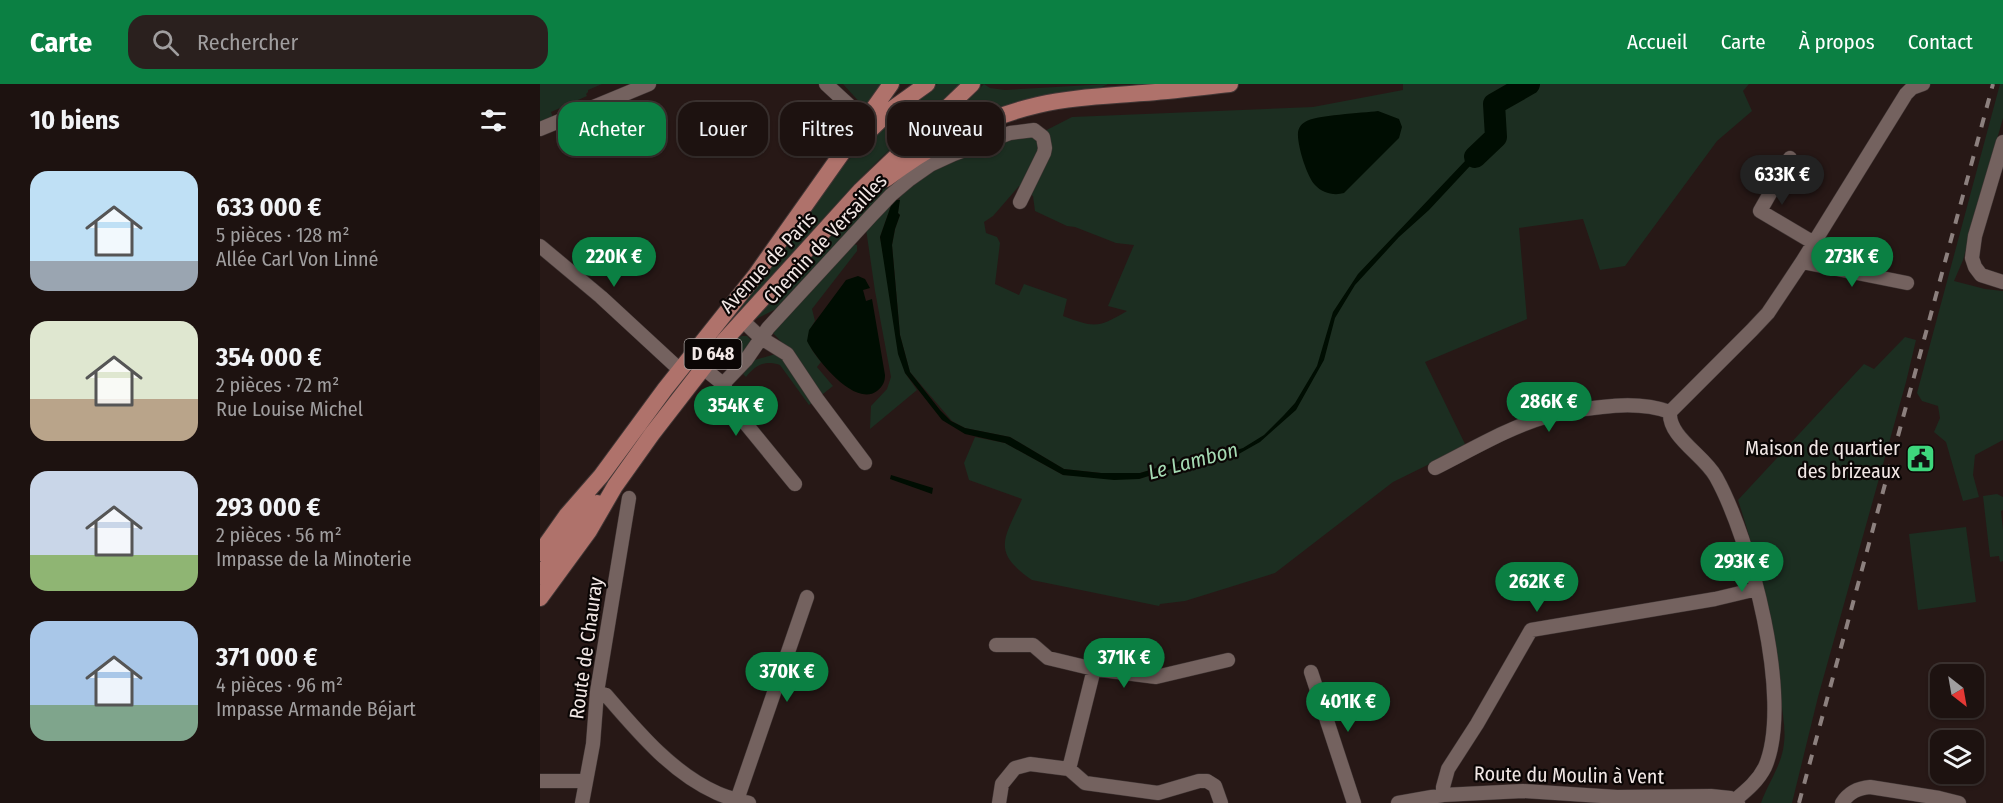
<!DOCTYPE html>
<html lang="fr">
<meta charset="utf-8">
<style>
:root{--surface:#1d1210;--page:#2a201e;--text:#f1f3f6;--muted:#a09e9f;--line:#3b3230;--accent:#0b8043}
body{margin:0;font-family:"Fira Sans Condensed",sans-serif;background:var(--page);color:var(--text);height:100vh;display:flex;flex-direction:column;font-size:22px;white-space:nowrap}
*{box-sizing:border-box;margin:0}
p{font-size:20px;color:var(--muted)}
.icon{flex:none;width:33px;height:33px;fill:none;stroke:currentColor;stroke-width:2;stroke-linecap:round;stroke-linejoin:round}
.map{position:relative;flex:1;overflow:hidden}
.panel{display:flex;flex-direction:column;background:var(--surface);width:540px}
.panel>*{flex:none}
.banner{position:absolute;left:18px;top:18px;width:570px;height:54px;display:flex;gap:12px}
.needle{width:39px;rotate:149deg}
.controls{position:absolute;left:1390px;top:580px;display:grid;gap:12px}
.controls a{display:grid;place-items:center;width:54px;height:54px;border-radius:12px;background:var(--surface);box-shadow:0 2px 4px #0004,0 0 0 2px var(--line);font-size:30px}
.price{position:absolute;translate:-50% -51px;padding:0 14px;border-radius:21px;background:var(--accent);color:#fff;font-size:20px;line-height:39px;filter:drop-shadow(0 2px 3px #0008)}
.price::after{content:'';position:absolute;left:50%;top:36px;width:18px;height:14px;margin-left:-9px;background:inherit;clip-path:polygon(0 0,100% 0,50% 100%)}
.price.on{background:#222;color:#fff}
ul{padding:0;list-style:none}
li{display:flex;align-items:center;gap:18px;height:150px;padding:0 30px}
li span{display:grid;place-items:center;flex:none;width:168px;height:120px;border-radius:18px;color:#555}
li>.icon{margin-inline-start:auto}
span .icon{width:72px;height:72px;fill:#fffc;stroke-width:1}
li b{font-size:26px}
h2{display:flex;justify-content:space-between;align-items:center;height:72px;padding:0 30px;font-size:26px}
.tag{padding:0 21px;border-radius:18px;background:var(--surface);box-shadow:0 2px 4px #0004,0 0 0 2px var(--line);font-size:21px;line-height:54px}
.tag.on{background:var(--accent);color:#fff}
header{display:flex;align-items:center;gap:36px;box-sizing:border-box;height:84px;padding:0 30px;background:var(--accent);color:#fff}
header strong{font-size:28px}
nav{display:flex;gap:33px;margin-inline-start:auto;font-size:21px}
.search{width:420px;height:54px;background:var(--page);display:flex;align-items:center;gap:15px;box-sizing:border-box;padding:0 21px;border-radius:18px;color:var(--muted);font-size:22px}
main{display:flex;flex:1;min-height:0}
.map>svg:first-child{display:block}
.green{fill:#1c2e21;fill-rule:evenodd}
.water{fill:#000d02}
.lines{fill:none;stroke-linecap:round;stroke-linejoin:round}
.river{stroke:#000d02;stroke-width:22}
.minor-casing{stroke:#413635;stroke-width:15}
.major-casing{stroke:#413635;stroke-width:18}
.minor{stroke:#74625f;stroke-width:14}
.major{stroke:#af726b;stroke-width:16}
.rail{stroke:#8c807e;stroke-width:4;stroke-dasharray:10 10;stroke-linecap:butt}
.labels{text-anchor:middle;stroke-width:4.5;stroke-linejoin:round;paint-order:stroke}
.shield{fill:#0b0605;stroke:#aca4a2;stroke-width:1.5}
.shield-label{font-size:18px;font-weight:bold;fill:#f1e7e5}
.street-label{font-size:20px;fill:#f1e7e5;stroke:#0b0605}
.poi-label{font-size:20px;fill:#f1e7e5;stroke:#0b0605;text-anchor:end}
.water-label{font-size:21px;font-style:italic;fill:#a4d9b2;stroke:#0b0605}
</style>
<header>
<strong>Carte</strong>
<div class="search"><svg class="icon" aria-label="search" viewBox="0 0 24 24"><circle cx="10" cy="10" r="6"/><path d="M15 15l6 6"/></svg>Rechercher</div>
<nav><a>Accueil</a><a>Carte</a><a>À propos</a><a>Contact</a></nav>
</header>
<main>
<section class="panel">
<h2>10 biens<svg class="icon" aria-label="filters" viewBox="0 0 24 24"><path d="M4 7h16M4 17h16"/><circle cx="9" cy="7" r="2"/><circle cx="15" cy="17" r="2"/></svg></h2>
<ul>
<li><span style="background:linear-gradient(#bfe0f5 75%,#9aa5b1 0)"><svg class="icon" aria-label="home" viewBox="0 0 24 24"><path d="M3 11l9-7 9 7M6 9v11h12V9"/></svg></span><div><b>633 000 €</b><p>5 pièces · 128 m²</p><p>Allée Carl Von Linné</p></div></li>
<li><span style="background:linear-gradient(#dfe7d0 65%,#b9a48a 0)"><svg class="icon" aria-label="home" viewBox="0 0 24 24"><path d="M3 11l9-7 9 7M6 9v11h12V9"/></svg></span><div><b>354 000 €</b><p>2 pièces · 72 m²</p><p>Rue Louise Michel</p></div></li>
<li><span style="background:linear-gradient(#c9d6e8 70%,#8fb573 0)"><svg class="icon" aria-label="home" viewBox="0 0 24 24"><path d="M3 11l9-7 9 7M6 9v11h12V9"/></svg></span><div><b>293 000 €</b><p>2 pièces · 56 m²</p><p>Impasse de la Minoterie</p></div></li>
<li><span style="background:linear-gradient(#a9c7e8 70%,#7fa58c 0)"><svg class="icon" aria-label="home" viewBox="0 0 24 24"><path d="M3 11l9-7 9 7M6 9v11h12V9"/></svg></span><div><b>371 000 €</b><p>4 pièces · 96 m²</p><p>Impasse Armande Béjart</p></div></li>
</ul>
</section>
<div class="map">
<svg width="1463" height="719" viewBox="0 0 1463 719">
<rect width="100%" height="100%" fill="#271816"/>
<path class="green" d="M 0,0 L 62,0 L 48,6 L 48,8 L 46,10 L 47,12 L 11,28 L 13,34 L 0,39 Z
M 303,0 L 341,0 L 324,23 Z
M 398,0 L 423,0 C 386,33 347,66 313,102 C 274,144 238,187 200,228 L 197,226 L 298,88 L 331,51 L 392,3 Z
M 444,0 L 450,4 L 465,6 L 568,0 L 554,7 L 391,55 Z
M 863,0 L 1209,0 L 1203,7 L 1212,27 L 1177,57 L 1085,182 L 1060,186 L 1043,135 L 979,144 L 987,235 L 885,278 L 926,362 L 853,398 L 735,489 L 645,517 L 620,520 L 619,522 L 492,496 C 450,467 465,454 482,415 L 429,396 L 424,379 L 435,353 L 465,359 L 523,391 L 599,395 L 650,379 L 671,381 L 668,370 L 600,389 L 561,389 L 524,385 L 470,353 L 425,344 L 412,337 L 370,288 L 360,251 L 352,161 L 355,145 L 360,131 L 358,129 L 360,109 L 377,94 L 445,64 L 483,52 L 495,52 L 532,33 L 773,23 L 863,6 ZM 479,102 L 493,112 L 495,127 L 527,142 L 535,143 L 576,159 L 594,161 L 568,222 L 587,227 C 558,244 555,244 523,232 L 527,215 L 484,200 L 479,211 L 455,200 L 460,159 L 457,153 L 446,149 L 444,138 L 453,132 Z
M 1460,0 L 1463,0 L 1463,34 L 1423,176 L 1414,197 L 1445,205 L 1463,207 L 1463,356 L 1435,371 L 1433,391 L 1439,413 L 1423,417 L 1406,358 L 1394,348 L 1400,334 L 1398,322 L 1382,317 L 1377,309 Z
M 378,76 L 248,219 L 212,237 C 263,180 316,122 378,76 Z
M 353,116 L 340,153 L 365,289 L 377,306 L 330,345 L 331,322 L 347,305 L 351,293 L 335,207 L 326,145 Z
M 312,159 L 317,161 L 317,167 L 272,225 L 275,237 C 263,255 269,263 281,278 L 277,283 L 293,302 L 269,321 L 240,281 C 224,276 216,281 206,293 L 203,290 L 215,276 L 249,266 L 231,247 Z
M 202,252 L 207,252 L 212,257 L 209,264 L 193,280 L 180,273 L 198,254 Z
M 1365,253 L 1376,256 L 1366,298 L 1278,613 L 1252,719 L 1221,719 C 1228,699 1242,681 1244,659 C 1246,645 1242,628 1241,613 C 1235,545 1219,481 1198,416 L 1324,280 L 1334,285 Z
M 1457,410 L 1463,413 L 1463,426 L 1461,427 L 1463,446 L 1463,477 L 1460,478 L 1459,472 L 1450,473 L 1443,412 Z
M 1426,443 L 1436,518 L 1378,526 L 1369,450 Z"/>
<path class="water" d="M 838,27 L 859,35 L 862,43 L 859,54 L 804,109 C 794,112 782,109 775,101 C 767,93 757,61 758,49 C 758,45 761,40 765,38 C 775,31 823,29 838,27 Z
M 955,51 L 958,52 L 889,126 L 859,153 L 815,201 L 795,234 L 784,276 L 756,326 L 720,358 L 697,371 L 650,379 L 599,395 L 574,396 L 523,391 L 465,359 L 425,350 L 402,336 L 365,289 L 358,270 L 340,153 L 353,116 L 360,116 L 358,129 L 360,131 L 355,145 L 352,161 L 360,251 L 370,288 L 400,326 L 411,337 L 425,344 L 470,353 L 524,385 L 561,389 L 600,389 L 643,376 L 681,371 L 703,364 L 724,351 L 744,331 L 755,319 L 777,282 L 793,228 L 818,190 L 926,76 Z
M 318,192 L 325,195 L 330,204 L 323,206 L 326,217 L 332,215 L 345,291 C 345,298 343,302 337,307 C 315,324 276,275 267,257 L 269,246 L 306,196 Z
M 351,391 L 393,404 L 392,410 L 350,395 Z"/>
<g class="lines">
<path class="river" d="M 935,73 L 956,53 L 954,20 L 989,0"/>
<defs>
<path id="minor" d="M 286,0 L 325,36
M 0,45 L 109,0
M 1463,58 L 1435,152 L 1432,174 L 1435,183 L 1441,191 L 1463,198
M 1250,74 L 1220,127 L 1274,159
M 0,162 L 61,213 L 140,286
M 1262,178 L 1367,199
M 202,236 L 221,254 L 247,270 L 277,315 L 325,379
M 162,283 L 183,300 L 206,340 L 255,400
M 183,300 L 206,276 L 228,244 L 331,132 L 351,111 L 370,95 L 390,81 L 414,70 L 470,49 L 494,46 L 503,53 L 505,64 L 504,69 L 480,118
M 1130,328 C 1128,353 1164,371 1176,393 C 1210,454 1254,616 1225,683 C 1218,697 1207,706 1195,716
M 1130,328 L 1212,246 L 1228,229 L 1262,178 L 1366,10 L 1372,4 L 1383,0
M 895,384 C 931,366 969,343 1008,332 C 1026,327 1044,325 1062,323 C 1085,320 1108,320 1130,328
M 456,561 L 493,561 L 508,574 L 554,585
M 771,588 L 814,719
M 57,608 L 66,611 C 98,648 132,689 177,709 C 187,714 199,716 209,719
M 529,685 L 554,585 L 616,593 L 688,576
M 0,697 L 46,697
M 903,711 L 903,703 L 908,685 L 937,640 L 991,546 L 1175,515 L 1217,505
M 197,716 L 267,513
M 42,719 L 53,660 L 57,608 L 89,414
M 459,719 L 462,700 L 475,684 L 490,680 L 529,685 L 545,699 L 618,709 L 659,697 L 667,697 L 675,702 L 681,719
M 858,719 L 903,711 L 983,707 L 1077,713 L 1171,712 L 1190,714 L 1198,719
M 1302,719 C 1309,708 1318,704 1330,703 L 1399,714 L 1419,719"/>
<path id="major" d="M 326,50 L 352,25 L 387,0
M 346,95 C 390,61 443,34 498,21 C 532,13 568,12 603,9 C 632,7 661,3 690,0
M 0,469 L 27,431 L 61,392 L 125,305 L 215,192 L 351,0
M 0,492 L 37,440 L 57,419
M 0,514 L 49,447 L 75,402 L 112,350 L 184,257 L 321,106 L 432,0"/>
</defs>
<use href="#minor" class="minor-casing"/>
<use href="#major" class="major-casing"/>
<use href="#minor" class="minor"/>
<use href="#major" class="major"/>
<path class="rail" d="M 1259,719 L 1453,0"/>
</g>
<defs>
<symbol id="civic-square" viewBox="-11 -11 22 22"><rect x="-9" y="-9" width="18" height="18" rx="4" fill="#3ed77d" stroke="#0b0605"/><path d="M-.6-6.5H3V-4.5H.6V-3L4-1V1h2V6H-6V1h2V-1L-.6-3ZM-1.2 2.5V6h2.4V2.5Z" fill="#111"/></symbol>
</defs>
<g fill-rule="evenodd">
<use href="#civic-square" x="1364" y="358" width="33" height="33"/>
</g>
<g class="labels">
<rect class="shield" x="144.5" y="255" width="57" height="30" rx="4.5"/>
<g class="shield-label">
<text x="173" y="276">D 648</text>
</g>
<g class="street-label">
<text transform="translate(285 155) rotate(-47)" y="7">Chemin de Versailles</text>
<text transform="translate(228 178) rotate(-47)" y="7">Avenue de Paris</text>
<text transform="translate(46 564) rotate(-82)" y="7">Route de Chauray</text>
<text transform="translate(1029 691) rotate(1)" y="7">Route du Moulin à Vent</text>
</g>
<g class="poi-label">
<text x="1360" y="371">Maison de quartier<tspan x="1360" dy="23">des brizeaux</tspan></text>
</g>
<g class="water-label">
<text transform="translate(653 377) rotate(-15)" y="7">Le Lambon</text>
</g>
</g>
</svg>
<div class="controls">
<a><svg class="needle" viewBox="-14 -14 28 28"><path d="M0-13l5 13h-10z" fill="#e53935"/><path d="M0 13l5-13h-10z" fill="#a09e9f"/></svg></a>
<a><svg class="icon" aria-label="layers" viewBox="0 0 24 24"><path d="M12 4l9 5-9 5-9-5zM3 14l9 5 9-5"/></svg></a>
</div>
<b class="price on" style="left:1242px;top:122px">633K €</b>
<b class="price" style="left:74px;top:204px">220K €</b>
<b class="price" style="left:1312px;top:204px">273K €</b>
<b class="price" style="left:1009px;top:349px">286K €</b>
<b class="price" style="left:196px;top:353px">354K €</b>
<b class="price" style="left:1202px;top:509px">293K €</b>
<b class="price" style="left:997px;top:529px">262K €</b>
<b class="price" style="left:584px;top:605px">371K €</b>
<b class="price" style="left:247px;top:619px">370K €</b>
<b class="price" style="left:808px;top:649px">401K €</b>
<div class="banner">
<a class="tag on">Acheter</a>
<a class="tag">Louer</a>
<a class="tag">Filtres</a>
<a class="tag">Nouveau</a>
</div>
</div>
</main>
